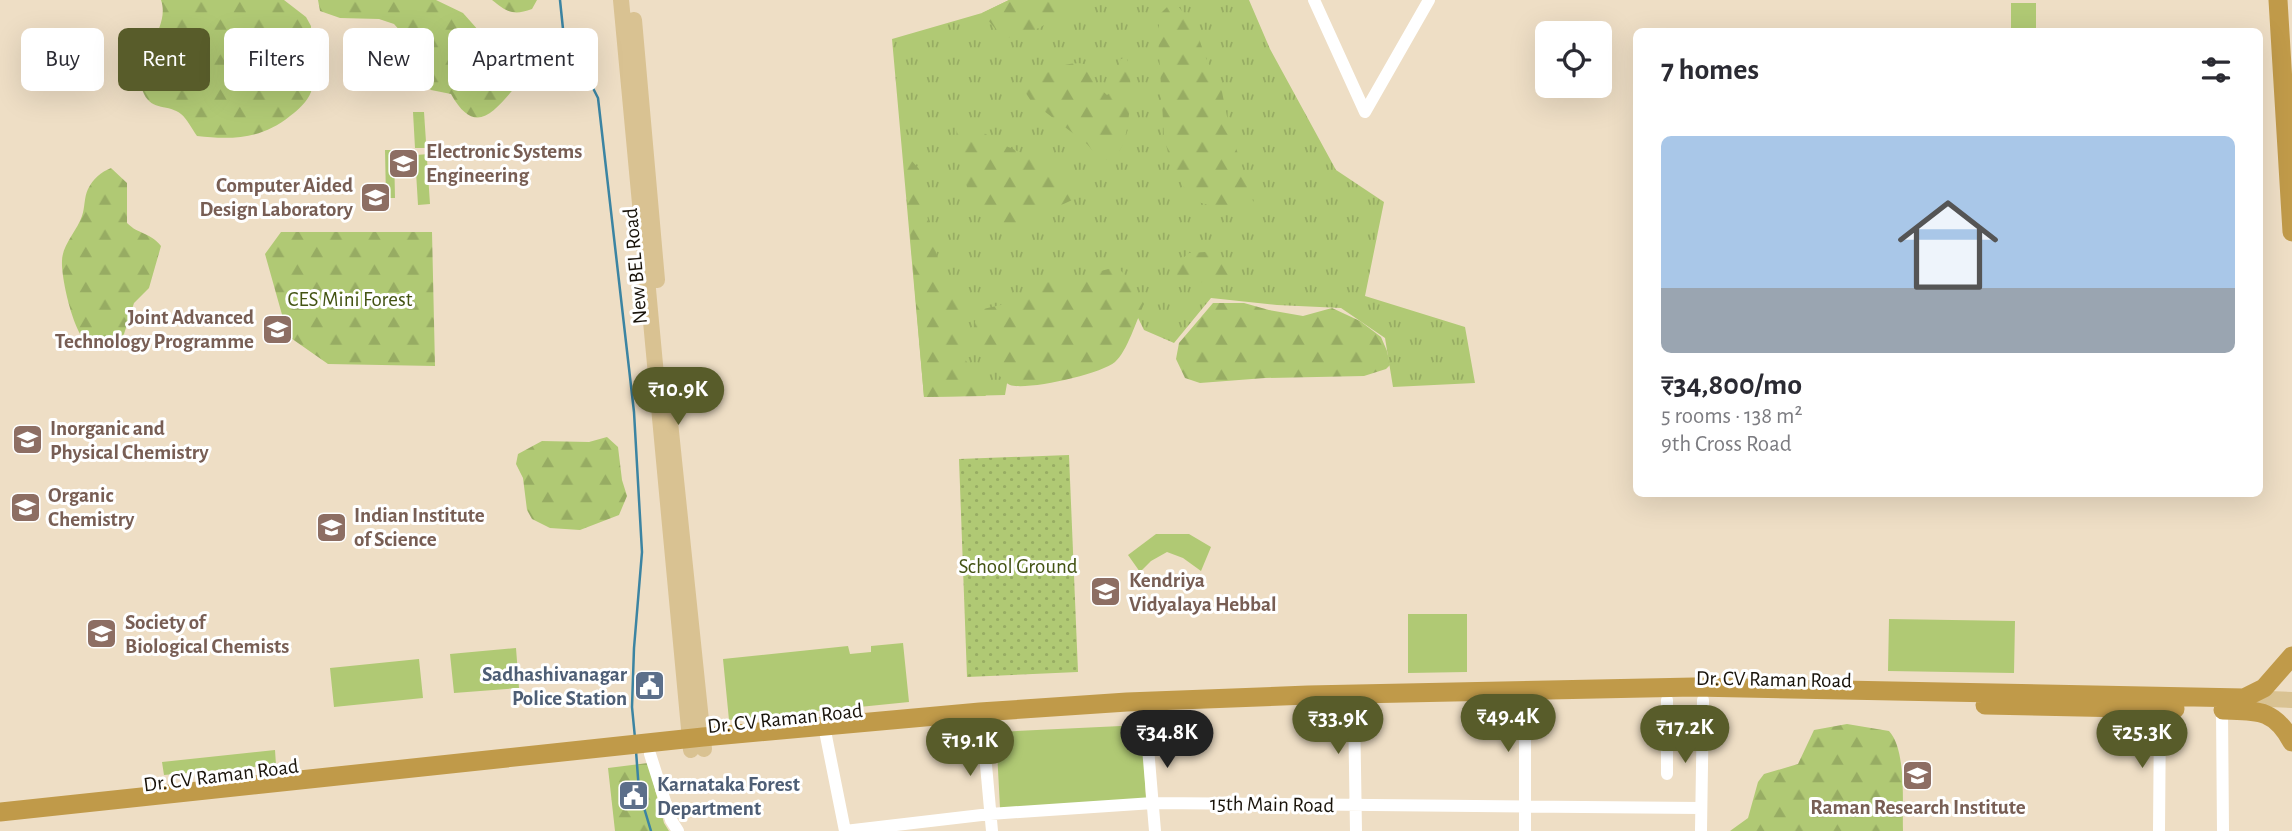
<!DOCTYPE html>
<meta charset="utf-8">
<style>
:root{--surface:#fff;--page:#f2f2f3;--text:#2b2b33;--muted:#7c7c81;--accent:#585c2a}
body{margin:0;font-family:"Alegreya Sans",sans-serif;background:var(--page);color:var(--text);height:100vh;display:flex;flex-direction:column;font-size:26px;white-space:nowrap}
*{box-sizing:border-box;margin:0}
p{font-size:23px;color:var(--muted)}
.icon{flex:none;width:38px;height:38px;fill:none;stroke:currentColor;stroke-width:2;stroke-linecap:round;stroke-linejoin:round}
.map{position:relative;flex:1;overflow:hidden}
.panel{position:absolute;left:1633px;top:28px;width:630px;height:469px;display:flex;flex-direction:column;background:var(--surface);border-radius:10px;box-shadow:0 7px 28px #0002}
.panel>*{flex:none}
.banner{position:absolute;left:21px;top:28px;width:665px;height:63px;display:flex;gap:14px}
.controls{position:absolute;left:1535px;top:21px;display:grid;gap:14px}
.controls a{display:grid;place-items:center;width:77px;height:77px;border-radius:10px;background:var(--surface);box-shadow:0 7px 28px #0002;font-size:35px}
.price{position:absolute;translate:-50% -60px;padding:0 16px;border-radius:24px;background:var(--accent);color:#fff;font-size:23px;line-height:46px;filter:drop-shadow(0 2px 4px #0008)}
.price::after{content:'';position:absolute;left:50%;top:42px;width:21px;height:16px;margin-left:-10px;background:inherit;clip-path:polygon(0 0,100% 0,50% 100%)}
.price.on{background:#222;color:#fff}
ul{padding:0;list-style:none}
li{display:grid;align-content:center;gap:14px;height:371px;padding:0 28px}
li span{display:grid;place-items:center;height:217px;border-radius:10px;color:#555}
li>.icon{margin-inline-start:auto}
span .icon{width:126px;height:126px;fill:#fffc;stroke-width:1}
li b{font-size:30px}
h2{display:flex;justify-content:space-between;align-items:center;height:84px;padding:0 28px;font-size:30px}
.tag{padding:0 24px;border-radius:10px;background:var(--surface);box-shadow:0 7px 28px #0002;font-size:24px;line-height:63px}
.tag.on{background:var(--accent);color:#fff}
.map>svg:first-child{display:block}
.grass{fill:url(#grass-tufts)}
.forest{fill:url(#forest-firs)}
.park{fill:url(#park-dots)}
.garden{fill:#b0c974}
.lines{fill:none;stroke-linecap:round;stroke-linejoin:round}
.stream{stroke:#3b84a2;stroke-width:2.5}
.minor{stroke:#fff;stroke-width:12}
.major{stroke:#d9c292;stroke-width:16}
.highway{stroke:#c09a49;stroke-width:19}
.labels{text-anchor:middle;stroke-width:6;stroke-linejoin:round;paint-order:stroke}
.education-label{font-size:21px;font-weight:bold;fill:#785e54;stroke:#fff;text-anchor:start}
.street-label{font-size:21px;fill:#19130a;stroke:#fff}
.park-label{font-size:21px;fill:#435313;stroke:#fff}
.service-label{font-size:21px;font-weight:bold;fill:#4e5e75;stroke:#fff;text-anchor:end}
</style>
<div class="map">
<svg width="2292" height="831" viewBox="0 0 2292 831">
<defs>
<pattern id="grass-tufts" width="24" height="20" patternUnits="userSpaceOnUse" patternTransform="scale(1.75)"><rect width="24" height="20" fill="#b0c974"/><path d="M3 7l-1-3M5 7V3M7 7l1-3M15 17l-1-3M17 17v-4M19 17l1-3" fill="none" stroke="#97ac63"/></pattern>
<pattern id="forest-firs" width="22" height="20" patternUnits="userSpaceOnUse" patternTransform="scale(1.75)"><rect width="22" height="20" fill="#b0c974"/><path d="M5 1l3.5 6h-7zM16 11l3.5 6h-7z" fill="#97ac63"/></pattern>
<pattern id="park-dots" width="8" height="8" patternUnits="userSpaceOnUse" patternTransform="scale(1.75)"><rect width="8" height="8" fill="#b0c974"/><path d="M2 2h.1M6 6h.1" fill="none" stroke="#97ac63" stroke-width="1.8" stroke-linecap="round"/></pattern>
</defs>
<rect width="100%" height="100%" fill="#eedec5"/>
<path class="grass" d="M 1009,0 L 1249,0 L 1270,49 L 1336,170 L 1384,202 L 1365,296 L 1465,327 L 1475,383 L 1393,387 L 1385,338 L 1341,308 L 1277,305 L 1211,298 L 1174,343 L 1144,330 L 1117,275 L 1021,302 L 1005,395 L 924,397 L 892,39 L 982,13 Z"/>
<path class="forest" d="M 161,0 L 284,0 L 306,17 L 311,26 C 311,40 315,81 311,92 C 307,102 298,110 290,116 C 262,139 232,140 197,136 C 192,129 187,119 181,114 C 169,104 152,111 144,94 C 128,61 172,32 161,0 Z
M 318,0 L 436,0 L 463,13 L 487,40 L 508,56 L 519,79 L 518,84 C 495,110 476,139 451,94 L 431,90 L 428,87 L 420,73 L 418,58 L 411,43 L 394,24 L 379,19 L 340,18 L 320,11 Z
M 492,0 L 537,0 L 532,9 C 513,16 507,12 492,0 Z
M 1009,0 L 1085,0 L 1039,28 L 1004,39 L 982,13 Z
M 1169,5 L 1178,6 L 1195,27 L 1205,56 L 1222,92 L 1229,126 L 1253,201 L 1253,207 L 1244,211 L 1230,211 L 1198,202 L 1189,196 L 1171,164 L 1164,137 L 1158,36 L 1160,14 Z
M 1126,57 C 1134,73 1130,124 1124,141 C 1122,148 1117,154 1113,161 L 1098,157 L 1087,144 L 1031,101 L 1022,87 C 1041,77 1065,57 1088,65 L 1095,84 L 1107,95 L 1115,89 L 1116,73 L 1121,59 Z
M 955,116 L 1006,146 L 1058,169 L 1082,191 L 1081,196 L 1046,212 L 1026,230 L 1015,230 L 981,215 L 972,202 L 960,166 Z
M 903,151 L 919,169 L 929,226 L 943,277 L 963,304 L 960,350 L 986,396 L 924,397 Z
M 111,168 L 127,183 L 127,223 C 139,235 150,232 161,246 L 149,288 L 134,303 L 124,334 L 121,338 L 92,347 C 75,341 61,279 62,261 C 62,245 77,231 82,216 C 85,208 84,197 88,189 C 93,179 101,172 111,168 Z
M 281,232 L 432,232 L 435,366 L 328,364 L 288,336 L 265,254 Z
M 1205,252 L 1234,261 L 1241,269 L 1235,277 L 1183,285 L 1177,281 L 1176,264 L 1189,253 Z
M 1116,267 C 1125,272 1140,294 1144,304 C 1137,319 1127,352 1115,362 C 1101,374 1026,391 1010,385 C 999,380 976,344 974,331 C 973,325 977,316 979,310 L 1005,304 L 1038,284 L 1082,276 Z
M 1213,303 L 1244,303 L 1269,310 L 1303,316 L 1332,308 L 1360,321 L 1381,337 L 1387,351 L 1390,365 L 1386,369 L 1364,376 L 1265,378 L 1200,383 L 1185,378 L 1176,359 L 1179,343 Z
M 607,437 L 618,447 L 622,480 L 627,496 L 619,515 L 580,530 L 550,528 L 532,519 L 527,510 L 523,478 L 516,464 L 518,454 L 542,441 L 589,442 Z
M 1847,724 L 1889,731 C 1907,750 1902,805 1903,831 L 1730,831 L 1748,818 L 1758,782 L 1764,774 L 1798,764 L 1814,730 Z
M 648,763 L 664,823 L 669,831 L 615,831 L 608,768 Z"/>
<path class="park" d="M 1069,455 L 1078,672 L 967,677 L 959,459 Z"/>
<path class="garden" d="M 2011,3 L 2036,3 L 2036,31 L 2011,31 Z
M 362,39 L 364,71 L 345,72 L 343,40 Z
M 413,112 L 424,112 L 426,142 L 430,142 L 431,148 L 415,148 Z
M 385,150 L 394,150 L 395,198 L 386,198 Z
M 430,154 L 431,159 L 427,159 L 430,204 L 418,205 L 415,155 Z
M 1156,534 L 1189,534 L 1211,547 L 1201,571 L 1183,558 L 1167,552 L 1151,561 L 1140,572 L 1128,555 Z
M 1408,614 L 1467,614 L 1467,672 L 1408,673 Z
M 1889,619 L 2015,621 L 2014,673 L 1888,671 Z
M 903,643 L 909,702 L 729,720 L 723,659 L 848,646 L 850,654 L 871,652 L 871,646 Z
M 516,648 L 519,688 L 454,693 L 450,654 Z
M 419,659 L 423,698 L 334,707 L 330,668 Z
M 1142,725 L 1146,800 L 1000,808 L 996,732 Z
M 275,750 L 276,765 L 164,775 L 162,762 Z"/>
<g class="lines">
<path class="stream" d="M 560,0 L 563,29 L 598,98 L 634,412 L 642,552 L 634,648 L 632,707 L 635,738
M 636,751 L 639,791 L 651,831"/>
<path class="minor" d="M 1314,0 L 1365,112
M 1365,112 L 1429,0
M 1525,702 L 1525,831
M 1354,706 L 1356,831
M 2222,710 L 2223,831
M 1145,712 L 1155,831
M 982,721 L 992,831
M 826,736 L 845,831
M 650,754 L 671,820 L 678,831
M 1667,774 L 1667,700
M 845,831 L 990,814 L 1153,803 L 1701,808
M 1701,831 L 1703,700
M 2159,831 L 2160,709"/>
<path class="major" d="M 621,0 L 691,750
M 634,20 L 657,280
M 667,393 L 704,749
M 2244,698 L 2292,700"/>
<path class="highway" d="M 2278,0 L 2292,232
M 1985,705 L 2175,709
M 2223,710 C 2256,711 2274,708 2292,742
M 0,812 L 703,737 L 980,712 L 1127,702 L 1308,695 L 1694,687 L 2244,698 L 2264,688 L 2292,656"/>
</g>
<defs>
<symbol id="university-square" viewBox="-11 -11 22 22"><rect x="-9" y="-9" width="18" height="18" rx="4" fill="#8d6e63" stroke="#fff"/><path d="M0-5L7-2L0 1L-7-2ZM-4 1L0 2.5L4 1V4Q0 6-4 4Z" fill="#fff"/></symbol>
<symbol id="school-square" viewBox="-11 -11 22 22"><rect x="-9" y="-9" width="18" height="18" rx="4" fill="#8d6e63" stroke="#fff"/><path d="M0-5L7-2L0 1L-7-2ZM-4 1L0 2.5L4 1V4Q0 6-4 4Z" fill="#fff"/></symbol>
<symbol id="civic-square" viewBox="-11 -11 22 22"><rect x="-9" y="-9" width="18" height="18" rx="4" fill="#5c6f8a" stroke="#fff"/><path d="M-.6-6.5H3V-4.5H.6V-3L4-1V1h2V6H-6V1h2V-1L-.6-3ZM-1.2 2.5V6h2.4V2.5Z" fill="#fff"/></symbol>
</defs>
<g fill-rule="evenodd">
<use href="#university-square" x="386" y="146" width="35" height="35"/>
<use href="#university-square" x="358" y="180" width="35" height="35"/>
<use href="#university-square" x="260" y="312" width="35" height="35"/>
<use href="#university-square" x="10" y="422" width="35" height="35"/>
<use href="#university-square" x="8" y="490" width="35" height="35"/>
<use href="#university-square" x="314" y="510" width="35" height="35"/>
<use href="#school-square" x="1088" y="574" width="35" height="35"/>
<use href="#university-square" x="84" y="616" width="35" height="35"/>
<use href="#civic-square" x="632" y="668" width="35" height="35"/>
<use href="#university-square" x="1900" y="758" width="35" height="35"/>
<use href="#civic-square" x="616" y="778" width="35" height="35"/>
</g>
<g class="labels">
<g class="education-label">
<text x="426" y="158">Electronic Systems<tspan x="426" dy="24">Engineering</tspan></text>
<text x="353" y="192" text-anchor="end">Computer Aided<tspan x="353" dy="24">Design Laboratory</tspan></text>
<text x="254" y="324" text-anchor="end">Joint Advanced<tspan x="254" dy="24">Technology Programme</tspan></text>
<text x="50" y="435">Inorganic and<tspan x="50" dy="24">Physical Chemistry</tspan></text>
<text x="48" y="502">Organic<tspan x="48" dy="24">Chemistry</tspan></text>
<text x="354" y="522">Indian Institute<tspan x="354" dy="24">of Science</tspan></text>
<text x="1129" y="587">Kendriya<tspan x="1129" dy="24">Vidyalaya Hebbal</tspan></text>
<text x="125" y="629">Society of<tspan x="125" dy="24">Biological Chemists</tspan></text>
<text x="1918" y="814" text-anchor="middle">Raman Research Institute</text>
</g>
<g class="street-label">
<text transform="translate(635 266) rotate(-95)" y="7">New BEL Road</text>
<text transform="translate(1774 679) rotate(1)" y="7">Dr. CV Raman Road</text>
<text transform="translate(785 718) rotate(-6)" y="7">Dr. CV Raman Road</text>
<text transform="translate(221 775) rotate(-7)" y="7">Dr. CV Raman Road</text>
<text transform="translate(1272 804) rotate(1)" y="7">15th Main Road</text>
</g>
<g class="park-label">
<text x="350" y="306">CES Mini Forest</text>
<text x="1018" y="573">School Ground</text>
</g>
<g class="service-label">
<text x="627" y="681">Sadhashivanagar<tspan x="627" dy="24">Police Station</tspan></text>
<text x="657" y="791" text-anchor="start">Karnataka Forest<tspan x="657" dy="24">Department</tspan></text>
</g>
</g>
</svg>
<div class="controls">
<a><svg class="icon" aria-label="locate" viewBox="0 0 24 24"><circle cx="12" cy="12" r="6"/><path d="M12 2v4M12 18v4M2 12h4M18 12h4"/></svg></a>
</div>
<b class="price" style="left:678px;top:427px">₹10.9K</b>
<b class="price" style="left:1508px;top:754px">₹49.4K</b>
<b class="price" style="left:1338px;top:756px">₹33.9K</b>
<b class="price" style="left:1685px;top:765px">₹17.2K</b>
<b class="price on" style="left:1167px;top:770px">₹34.8K</b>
<b class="price" style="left:2142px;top:770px">₹25.3K</b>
<b class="price" style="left:970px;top:778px">₹19.1K</b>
<div class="banner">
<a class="tag">Buy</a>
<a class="tag on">Rent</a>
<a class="tag">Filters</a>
<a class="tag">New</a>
<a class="tag">Apartment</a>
</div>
<section class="panel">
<h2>7 homes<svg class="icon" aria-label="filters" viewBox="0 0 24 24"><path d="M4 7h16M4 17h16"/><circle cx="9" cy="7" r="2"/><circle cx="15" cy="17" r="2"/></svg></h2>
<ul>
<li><span style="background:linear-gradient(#a9c7e8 70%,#9aa5b1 0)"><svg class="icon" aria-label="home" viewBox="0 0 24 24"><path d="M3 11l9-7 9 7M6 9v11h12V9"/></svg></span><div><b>₹34,800/mo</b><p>5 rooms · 138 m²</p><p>9th Cross Road</p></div></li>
</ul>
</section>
</div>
